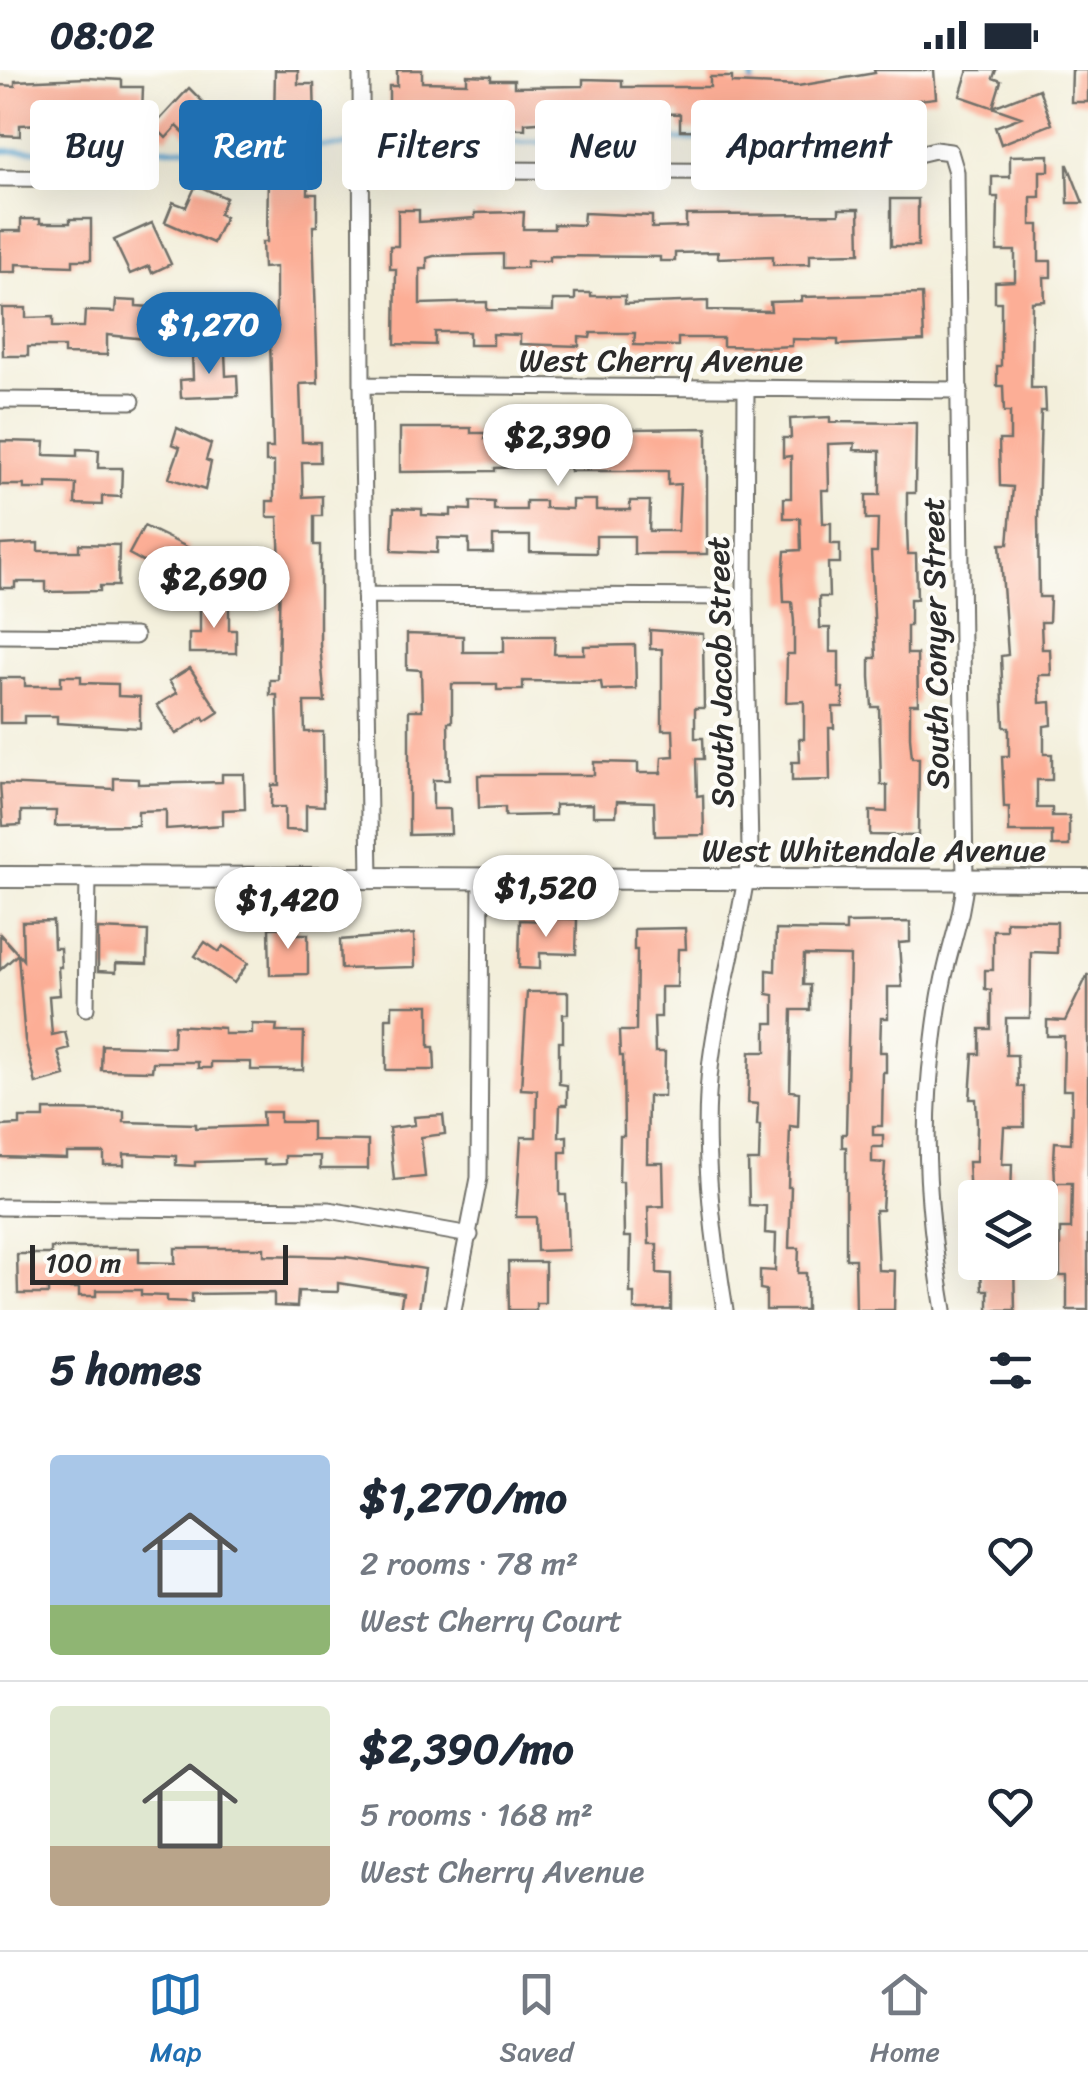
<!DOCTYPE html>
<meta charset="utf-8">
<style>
:root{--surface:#fff;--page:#f2f2f3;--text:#1f2937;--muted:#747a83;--line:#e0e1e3;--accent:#1f6fb2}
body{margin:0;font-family:Sriracha,sans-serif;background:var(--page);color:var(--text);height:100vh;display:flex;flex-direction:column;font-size:38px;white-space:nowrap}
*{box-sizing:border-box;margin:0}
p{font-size:32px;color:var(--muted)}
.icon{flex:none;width:55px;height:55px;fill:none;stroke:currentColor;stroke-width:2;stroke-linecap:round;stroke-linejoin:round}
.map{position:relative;height:1240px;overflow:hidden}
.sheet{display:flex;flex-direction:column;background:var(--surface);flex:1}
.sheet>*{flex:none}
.banner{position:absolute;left:30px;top:30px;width:1030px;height:90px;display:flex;gap:20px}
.fabs{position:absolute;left:958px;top:1110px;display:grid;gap:20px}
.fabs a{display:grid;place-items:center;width:100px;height:100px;border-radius:10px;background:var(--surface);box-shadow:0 10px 40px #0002;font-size:50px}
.scale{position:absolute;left:30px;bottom:25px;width:258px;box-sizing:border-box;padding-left:10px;border:5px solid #2b2b2b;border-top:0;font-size:28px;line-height:35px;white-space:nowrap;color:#2b2b2b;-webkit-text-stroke:8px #fdfcf7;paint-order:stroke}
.price{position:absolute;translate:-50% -85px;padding:0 22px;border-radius:35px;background:#fff;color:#222;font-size:32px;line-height:65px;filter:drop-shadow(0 2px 5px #0008)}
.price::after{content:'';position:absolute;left:50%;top:60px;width:30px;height:22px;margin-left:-15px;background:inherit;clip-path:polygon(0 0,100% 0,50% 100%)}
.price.selected{background:var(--accent);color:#fff}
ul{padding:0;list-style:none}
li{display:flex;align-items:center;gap:30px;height:250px;padding:0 50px}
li+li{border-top:2px solid var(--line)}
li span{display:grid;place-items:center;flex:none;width:280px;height:200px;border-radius:10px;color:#555}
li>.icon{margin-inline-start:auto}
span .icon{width:120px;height:120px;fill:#fffc;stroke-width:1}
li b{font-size:42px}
h2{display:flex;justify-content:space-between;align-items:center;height:120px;padding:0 50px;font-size:42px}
.chip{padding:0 35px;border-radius:10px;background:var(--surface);box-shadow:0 10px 40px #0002;font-size:35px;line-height:90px}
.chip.selected{background:var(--accent);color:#fff}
.status{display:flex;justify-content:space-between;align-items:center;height:70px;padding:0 50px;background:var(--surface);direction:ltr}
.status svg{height:28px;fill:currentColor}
.menu{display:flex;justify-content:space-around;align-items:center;height:140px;border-top:2px solid var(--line);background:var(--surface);font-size:28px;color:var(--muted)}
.menu a{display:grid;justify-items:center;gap:5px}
.menu .selected{color:var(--accent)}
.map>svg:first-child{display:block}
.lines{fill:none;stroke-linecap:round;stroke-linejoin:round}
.stream{stroke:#5aa7d3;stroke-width:5}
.building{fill:#fcae96}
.minor-casing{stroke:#717069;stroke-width:19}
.tertiary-casing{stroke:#717069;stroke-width:24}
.minor{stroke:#fff;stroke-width:15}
.tertiary{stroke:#fff;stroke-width:20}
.labels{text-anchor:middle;stroke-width:8;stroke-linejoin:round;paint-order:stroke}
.street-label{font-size:32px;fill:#2b2b2b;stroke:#fdfcf7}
</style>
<div class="status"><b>08:02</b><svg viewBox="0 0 49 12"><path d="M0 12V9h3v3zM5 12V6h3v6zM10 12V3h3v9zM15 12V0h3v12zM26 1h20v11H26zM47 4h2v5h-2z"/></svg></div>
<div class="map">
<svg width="1088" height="1240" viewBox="0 0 1088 1240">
<rect width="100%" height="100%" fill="#fdfcf7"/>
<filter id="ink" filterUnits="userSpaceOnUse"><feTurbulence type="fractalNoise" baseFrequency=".01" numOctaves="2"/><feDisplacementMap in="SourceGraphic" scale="20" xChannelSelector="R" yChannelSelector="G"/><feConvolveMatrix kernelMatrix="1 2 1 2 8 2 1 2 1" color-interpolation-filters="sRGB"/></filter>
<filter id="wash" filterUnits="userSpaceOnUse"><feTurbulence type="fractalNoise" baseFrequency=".0048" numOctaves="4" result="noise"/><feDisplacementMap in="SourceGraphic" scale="40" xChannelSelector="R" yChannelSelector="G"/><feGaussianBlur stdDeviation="2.25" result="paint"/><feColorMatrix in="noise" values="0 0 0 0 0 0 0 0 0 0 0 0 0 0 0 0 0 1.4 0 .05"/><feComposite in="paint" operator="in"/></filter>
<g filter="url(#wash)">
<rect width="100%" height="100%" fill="#f3efdb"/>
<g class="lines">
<path class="stream" d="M 752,17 L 753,0
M 311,76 L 738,69 L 752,56 L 752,38
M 0,81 L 280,77"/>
</g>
<g id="blocks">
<path class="building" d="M 275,0 L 298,0 L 298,14 L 314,14 L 315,49 L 312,96 L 308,96 L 308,124 L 317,124 L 317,156 L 313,156 L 318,313 L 300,314 L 302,372 L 320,372 L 320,392 L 302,392 L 303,427 L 322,426 L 322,446 L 314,446 L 314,475 L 320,475 L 320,575 L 325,632 L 304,632 L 305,662 L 323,662 L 324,736 L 306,735 L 306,761 L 285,760 L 285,737 L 271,737 L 272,715 L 279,715 L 277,625 L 270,625 L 270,610 L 278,610 L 280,494 L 278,447 L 267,447 L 267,431 L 274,431 L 274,392 L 266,392 L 266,378 L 273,378 L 270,268 L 275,268 L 276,233 L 276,197 L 263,198 L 262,172 L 267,172 L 268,103 L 273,103 Z
M 397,0 L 422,0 L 422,12 L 467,13 L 467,5 L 491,6 L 491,10 L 514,10 L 514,17 L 583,16 L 583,9 L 622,10 L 622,17 L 710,17 L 710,7 L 732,7 L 732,13 L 798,16 L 875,3 L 874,0 L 934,0 L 936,28 L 892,33 L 894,46 L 815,57 L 768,59 L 768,43 L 732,44 L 732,61 L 680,60 L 680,44 L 652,43 L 652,48 L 625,48 L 625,60 L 576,58 L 576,49 L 525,53 L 525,59 L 474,58 L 474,43 L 422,43 L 422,59 L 395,59 L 395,38 L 389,38 L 389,16 L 397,16 Z
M 968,0 L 996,0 L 993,8 L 1001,11 L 993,37 L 1039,19 L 1052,54 L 1001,74 L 995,57 L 1021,47 L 960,26 Z
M 1072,0 L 1088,0 L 1088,32 L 1071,32 Z
M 87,8 L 122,10 L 122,17 L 143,17 L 142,45 L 118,45 L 117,59 L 88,58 L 88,65 L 69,65 L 69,53 L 20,55 L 20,66 L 0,65 L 0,15 L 15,16 L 15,11 Z
M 189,18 L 203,32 L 200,35 L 221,55 L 199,77 L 177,56 L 166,68 L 154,56 Z
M 1049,85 L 1049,101 L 1040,101 L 1040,127 L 1031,127 L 1031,155 L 1039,155 L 1039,191 L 1051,191 L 1051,207 L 1044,207 L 1045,231 L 1032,232 L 1031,318 L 1045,318 L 1046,341 L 1041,341 L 1038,448 L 1039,527 L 1050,527 L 1049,552 L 1041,552 L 1042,579 L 1050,579 L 1051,605 L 1039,605 L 1040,633 L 1051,632 L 1052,655 L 1044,656 L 1044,684 L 1052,684 L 1052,710 L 1037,710 L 1037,738 L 1052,738 L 1052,746 L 1069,746 L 1069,776 L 1052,776 L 1052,762 L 1009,762 L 1009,737 L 1004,737 L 1003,710 L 1002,686 L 1009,686 L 1009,657 L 1004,657 L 1001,586 L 1008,585 L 1000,474 L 1008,474 L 1013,417 L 1000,416 L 999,370 L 1010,370 L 1010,342 L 1004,342 L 1003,316 L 997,316 L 997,296 L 1001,296 L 1001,232 L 995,232 L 995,212 L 1015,211 L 1015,181 L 997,181 L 998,127 L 992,127 L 992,107 L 1010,107 L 1010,86 Z
M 1067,95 L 1068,95 L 1083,133 L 1068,133 Z
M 196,115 L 226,128 L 219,144 L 225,147 L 213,173 L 165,152 L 173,132 L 186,137 Z
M 891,129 L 918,129 L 918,176 L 891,176 Z
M 839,139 L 859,139 L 860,183 L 810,184 L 810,194 L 773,195 L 773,186 L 718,188 L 718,182 L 675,183 L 675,191 L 660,191 L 660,187 L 549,186 L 549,191 L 527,191 L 527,198 L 503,198 L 503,184 L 434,186 L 427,188 L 427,199 L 420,199 L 420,234 L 487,232 L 487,240 L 553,241 L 553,230 L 575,230 L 575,223 L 591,223 L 591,226 L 625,226 L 625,234 L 708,231 L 708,240 L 771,241 L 770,232 L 802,231 L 802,227 L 922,224 L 924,271 L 838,275 L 838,270 L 792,269 L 792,276 L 772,277 L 723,276 L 723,268 L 678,268 L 678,276 L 634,275 L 635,263 L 591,263 L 590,268 L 579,267 L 579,276 L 520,274 L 520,265 L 493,264 L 493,275 L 469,275 L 469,262 L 435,262 L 435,275 L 395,274 L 396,199 L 390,199 L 390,176 L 398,176 L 398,140 L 419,140 L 419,152 L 475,148 L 475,143 L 524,142 L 523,159 L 554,159 L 554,154 L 583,155 L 584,143 L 652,146 L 652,158 L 686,157 L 686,145 L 839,144 Z
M 21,149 L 40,149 L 40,153 L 70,153 L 70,149 L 91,149 L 91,190 L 73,190 L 73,196 L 16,194 L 16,202 L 0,202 L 0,161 L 21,161 Z
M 152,153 L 171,194 L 152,203 L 149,196 L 130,204 L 114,170 Z
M 116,230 L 136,231 L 136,236 L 167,238 L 166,271 L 107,265 L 107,285 L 64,284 L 64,277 L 28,277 L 28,286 L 3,286 L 2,238 L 26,238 L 26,248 L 53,247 L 53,257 L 84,257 L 85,241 L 115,242 Z
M 225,281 L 226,306 L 237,305 L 238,326 L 181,328 L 180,310 L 193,309 L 192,282 Z
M 830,347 L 830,352 L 916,353 L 915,423 L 907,423 L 907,456 L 908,484 L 916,484 L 917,529 L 910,529 L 910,556 L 907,556 L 907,584 L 917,584 L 918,634 L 910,634 L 910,667 L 912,688 L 919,688 L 918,766 L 870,765 L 870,741 L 887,742 L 887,715 L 881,715 L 879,637 L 872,637 L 870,607 L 870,588 L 876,588 L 871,482 L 877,482 L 878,449 L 866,449 L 866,425 L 880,425 L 880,381 L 854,380 L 855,373 L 828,374 L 829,420 L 822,420 L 823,453 L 831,453 L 831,474 L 840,474 L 840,493 L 828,493 L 829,527 L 819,527 L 820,558 L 830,558 L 830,582 L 839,582 L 839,618 L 843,618 L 843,637 L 833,637 L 834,658 L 829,658 L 830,710 L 792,711 L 792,692 L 800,692 L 799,669 L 804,669 L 804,631 L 786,632 L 787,584 L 794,584 L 794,552 L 792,532 L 784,532 L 783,508 L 785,481 L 801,480 L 800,448 L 784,448 L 784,428 L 791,428 L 791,386 L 783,387 L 783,368 L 791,368 L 790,349 Z
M 177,358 L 211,374 L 206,390 L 211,392 L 205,420 L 169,408 L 180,377 L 172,374 Z
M 400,358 L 471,358 L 471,363 L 486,363 L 485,369 L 527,367 L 526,360 L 599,358 L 599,369 L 632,369 L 632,359 L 707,358 L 707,484 L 634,484 L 634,466 L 596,466 L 596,483 L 530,482 L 530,466 L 493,466 L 493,483 L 469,483 L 469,469 L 438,468 L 437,483 L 392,481 L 394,438 L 422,439 L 422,445 L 451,446 L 451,439 L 471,440 L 471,431 L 494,432 L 494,440 L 526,440 L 526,431 L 545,431 L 545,438 L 572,439 L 572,430 L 596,430 L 596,440 L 630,440 L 630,431 L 650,431 L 649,461 L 678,461 L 680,414 L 668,415 L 668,401 L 570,401 L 570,396 L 495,398 L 495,401 L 400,402 Z
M 0,371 L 45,372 L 44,385 L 77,386 L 77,379 L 99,380 L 98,398 L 122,398 L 121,427 L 102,426 L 102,435 L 75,434 L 76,414 L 47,413 L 47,419 L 24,419 L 24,415 L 0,415 Z
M 144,456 L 189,478 L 166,519 L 147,508 L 153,497 L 129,484 Z
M 38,473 L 38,481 L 79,481 L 79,474 L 119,475 L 118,516 L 100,516 L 100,521 L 46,522 L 46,512 L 15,512 L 15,518 L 0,518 L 0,475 Z
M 200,532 L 229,533 L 229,560 L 236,560 L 236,583 L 189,583 L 189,563 L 200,563 Z
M 650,560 L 703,564 L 704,638 L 695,638 L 695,668 L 703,668 L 704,689 L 696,689 L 697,726 L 703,725 L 704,765 L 655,766 L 654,732 L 617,731 L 616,746 L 593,746 L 593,734 L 555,735 L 555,745 L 505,746 L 505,737 L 479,738 L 478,705 L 594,705 L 594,692 L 638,693 L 638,703 L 661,703 L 662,687 L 674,686 L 673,660 L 662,660 L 662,579 L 650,579 Z
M 407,564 L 463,566 L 463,582 L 504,582 L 504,566 L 555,566 L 554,584 L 584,584 L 584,576 L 635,575 L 636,619 L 602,620 L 601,612 L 523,611 L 523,620 L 497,620 L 497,614 L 452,614 L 452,652 L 448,652 L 449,710 L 433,710 L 433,739 L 450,739 L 451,764 L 409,765 L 409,640 L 422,640 L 421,600 L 407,599 Z
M 190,598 L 219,642 L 205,651 L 203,647 L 176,664 L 157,635 L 177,623 L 169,611 Z
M 61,606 L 81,606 L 81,613 L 118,614 L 118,626 L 140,627 L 140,658 L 57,653 L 57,646 L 24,646 L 24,653 L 0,653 L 0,608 L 25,608 L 25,616 L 61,616 Z
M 222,704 L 244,704 L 245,739 L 223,740 L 223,755 L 166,759 L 166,740 L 138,741 L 138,755 L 55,756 L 56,741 L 21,741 L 21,755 L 3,756 L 0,714 L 114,719 L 114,708 L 138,709 L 138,714 L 222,712 Z
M 545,848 L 577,849 L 576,884 L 540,883 L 540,899 L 519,898 L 520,850 L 545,851 Z
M 53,851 L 54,878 L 60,878 L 61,897 L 58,897 L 60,925 L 49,926 L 52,965 L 65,962 L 69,978 L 58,981 L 65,1006 L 36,1014 L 25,970 L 18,884 L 23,890 L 22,852 Z
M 1006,851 L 1057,852 L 1057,883 L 1031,882 L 1030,948 L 1006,948 L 1006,985 L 1017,985 L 1018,1017 L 1024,1017 L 1024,1057 L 1004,1057 L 1002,1094 L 1012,1094 L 1011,1128 L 970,1128 L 968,1092 L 976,1092 L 977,1057 L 976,1029 L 970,1029 L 973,984 L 980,984 L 980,959 L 991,959 L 991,920 L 985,919 L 985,900 L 993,900 L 993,860 L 1006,860 Z
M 910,852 L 910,872 L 899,873 L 902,917 L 888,917 L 888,948 L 881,948 L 880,982 L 886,982 L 886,1002 L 883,1002 L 882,1056 L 873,1056 L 873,1065 L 883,1065 L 883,1077 L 872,1077 L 872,1092 L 885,1093 L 882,1140 L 875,1140 L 878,1200 L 895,1201 L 894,1240 L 856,1240 L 855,1189 L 846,1189 L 846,1077 L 842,1077 L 842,1064 L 846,1064 L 850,886 L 804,885 L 803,915 L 810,915 L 810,940 L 792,940 L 790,1021 L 799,1022 L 798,1057 L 790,1056 L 788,1117 L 791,1117 L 789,1178 L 799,1178 L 798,1203 L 806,1203 L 806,1240 L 766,1240 L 766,1220 L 760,1219 L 760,1200 L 775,1201 L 776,1164 L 765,1163 L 766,1136 L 749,1135 L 748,1091 L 759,1091 L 760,1055 L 757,1055 L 758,1034 L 748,1033 L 750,982 L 766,982 L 766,953 L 774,953 L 774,925 L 767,924 L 767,900 L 775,901 L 776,860 L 846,861 L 846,853 Z
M 297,857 L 297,864 L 308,864 L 308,904 L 270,905 L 269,858 Z
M 685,858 L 686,879 L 678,879 L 677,917 L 661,917 L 661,947 L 654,947 L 655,982 L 665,982 L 664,1026 L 648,1026 L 647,1093 L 663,1093 L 664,1136 L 648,1137 L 649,1174 L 657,1174 L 657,1203 L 671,1204 L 671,1240 L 634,1240 L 634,1223 L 630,1223 L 631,1167 L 624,1167 L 623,1112 L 619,1112 L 620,1066 L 624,1066 L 623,986 L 620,986 L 619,961 L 636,961 L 637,880 L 634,880 L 634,859 Z
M 98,859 L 148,861 L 147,894 L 116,893 L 116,902 L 98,901 Z
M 0,864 L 18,884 L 0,900 Z
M 414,864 L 415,897 L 341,899 L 340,870 Z
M 205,872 L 219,882 L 223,876 L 248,893 L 234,913 L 195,886 Z
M 1088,904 L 1088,1240 L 1067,1240 L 1067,1206 L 1060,1206 L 1060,1159 L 1071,1159 L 1072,1113 L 1055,1113 L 1054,1090 L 1055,1072 L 1071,1073 L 1072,1020 L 1063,1020 L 1064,966 L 1047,966 L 1047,950 L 1065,951 Z
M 527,922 L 568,922 L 568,944 L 563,944 L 563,972 L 559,972 L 559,1014 L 567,1015 L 567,1035 L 560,1035 L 559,1067 L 567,1066 L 567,1082 L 560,1082 L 560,1125 L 566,1125 L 568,1180 L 537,1181 L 536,1147 L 516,1147 L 521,1067 L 536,1067 L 537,1020 L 521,1019 Z
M 392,935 L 429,935 L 429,977 L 434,977 L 435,1000 L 386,1000 L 386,948 L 392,948 Z
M 252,954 L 277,955 L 276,962 L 304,962 L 303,1000 L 251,1000 L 251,992 L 211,992 L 211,998 L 198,998 L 198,992 L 153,992 L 152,1001 L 101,1000 L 102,975 L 173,977 L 174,955 L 224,958 L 224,964 L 252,964 Z
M 44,1040 L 124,1041 L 124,1052 L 196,1054 L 196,1058 L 263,1056 L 262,1042 L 280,1042 L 280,1052 L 312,1052 L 312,1070 L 368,1071 L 368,1099 L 320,1099 L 320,1086 L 285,1086 L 285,1094 L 264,1095 L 264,1090 L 195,1092 L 195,1096 L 176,1095 L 176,1086 L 124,1084 L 124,1095 L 104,1095 L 104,1083 L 67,1083 L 67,1089 L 0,1087 L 0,1056 L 20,1055 L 20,1048 L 44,1048 Z
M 443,1045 L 445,1064 L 421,1067 L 425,1107 L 394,1110 L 389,1058 L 415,1055 L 414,1047 Z
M 51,1178 L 139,1178 L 139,1192 L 175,1193 L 175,1178 L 264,1178 L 264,1185 L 346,1187 L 425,1199 L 419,1240 L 400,1240 L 403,1223 L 338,1213 L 338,1222 L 298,1221 L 297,1237 L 274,1236 L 274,1223 L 192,1224 L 192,1232 L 167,1231 L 167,1226 L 141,1225 L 141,1220 L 96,1220 L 96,1226 L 79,1226 L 79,1218 L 48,1218 L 48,1224 L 18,1224 L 17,1184 L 51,1184 Z
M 508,1192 L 545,1192 L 545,1233 L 536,1233 L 536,1240 L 509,1240 Z
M 988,1192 L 1014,1192 L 1015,1240 L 988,1240 L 988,1220 L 982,1220 L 981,1200 L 988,1200 Z"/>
</g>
</g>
<g filter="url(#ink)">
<use href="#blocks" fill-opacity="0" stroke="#717069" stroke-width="2.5"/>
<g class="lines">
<defs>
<path id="minor" d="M 361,0 L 362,315 L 370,808
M 360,99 L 796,102 L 885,92 L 935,80 L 950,82 L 956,102 L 965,811 C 963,841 954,865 947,894 C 940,921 936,950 933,978 C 921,1066 929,1153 944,1240
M 0,108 L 132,109
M 362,315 L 960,320
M 0,330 L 132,331
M 365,525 L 745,527
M 0,565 L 135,566
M 86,938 L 88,808
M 0,1137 L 329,1140 L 470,1165
M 453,1240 L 479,1108 L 481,809
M 725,1240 C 712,1160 701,1071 711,990 C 720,919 742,850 750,780 L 745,527 L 746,318"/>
<path id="tertiary" d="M 0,807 L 1088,810"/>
</defs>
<use href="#minor" class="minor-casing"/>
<use href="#tertiary" class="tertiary-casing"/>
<use href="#minor" class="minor"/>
<use href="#tertiary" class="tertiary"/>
</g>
</g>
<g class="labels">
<g class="street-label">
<text x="661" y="301">West Cherry Avenue</text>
<text transform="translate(935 573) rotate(-91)" y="11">South Conyer Street</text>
<text transform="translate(720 602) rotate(-91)" y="11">South Jacob Street</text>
<text x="874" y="791">West Whitendale Avenue</text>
</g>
</g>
</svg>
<div class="fabs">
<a><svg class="icon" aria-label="layers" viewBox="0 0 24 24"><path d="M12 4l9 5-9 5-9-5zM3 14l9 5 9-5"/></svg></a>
</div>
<div class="scale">100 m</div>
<b class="price selected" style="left:209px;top:307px">$1,270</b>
<b class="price" style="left:558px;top:419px">$2,390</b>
<b class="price" style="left:214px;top:561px">$2,690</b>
<b class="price" style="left:546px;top:870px">$1,520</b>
<b class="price" style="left:288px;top:882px">$1,420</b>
<div class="banner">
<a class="chip">Buy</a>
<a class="chip selected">Rent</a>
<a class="chip">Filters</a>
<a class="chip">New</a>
<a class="chip">Apartment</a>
</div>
</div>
<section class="sheet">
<h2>5 homes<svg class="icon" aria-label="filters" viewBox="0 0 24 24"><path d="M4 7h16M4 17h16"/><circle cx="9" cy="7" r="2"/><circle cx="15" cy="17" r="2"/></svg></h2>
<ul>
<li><span style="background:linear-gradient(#a9c7e8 75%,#8fb573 0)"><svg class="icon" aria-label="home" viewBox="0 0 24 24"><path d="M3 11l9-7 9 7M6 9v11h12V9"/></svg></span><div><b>$1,270/mo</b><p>2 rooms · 78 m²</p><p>West Cherry Court</p></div><svg class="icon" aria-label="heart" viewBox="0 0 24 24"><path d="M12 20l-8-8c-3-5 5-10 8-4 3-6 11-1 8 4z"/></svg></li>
<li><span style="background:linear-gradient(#dfe7d0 70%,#b9a48a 0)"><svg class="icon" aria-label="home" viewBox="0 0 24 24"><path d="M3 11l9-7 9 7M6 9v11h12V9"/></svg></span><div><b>$2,390/mo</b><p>5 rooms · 168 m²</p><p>West Cherry Avenue</p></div><svg class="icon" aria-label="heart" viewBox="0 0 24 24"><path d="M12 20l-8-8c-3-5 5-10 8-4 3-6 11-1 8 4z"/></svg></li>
</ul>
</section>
<nav class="menu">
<a class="selected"><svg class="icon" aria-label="map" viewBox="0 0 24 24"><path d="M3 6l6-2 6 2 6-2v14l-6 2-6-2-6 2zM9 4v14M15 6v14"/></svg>Map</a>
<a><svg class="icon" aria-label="saved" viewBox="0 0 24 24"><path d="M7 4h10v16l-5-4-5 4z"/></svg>Saved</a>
<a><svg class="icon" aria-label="home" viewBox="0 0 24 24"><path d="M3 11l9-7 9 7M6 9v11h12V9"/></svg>Home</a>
</nav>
